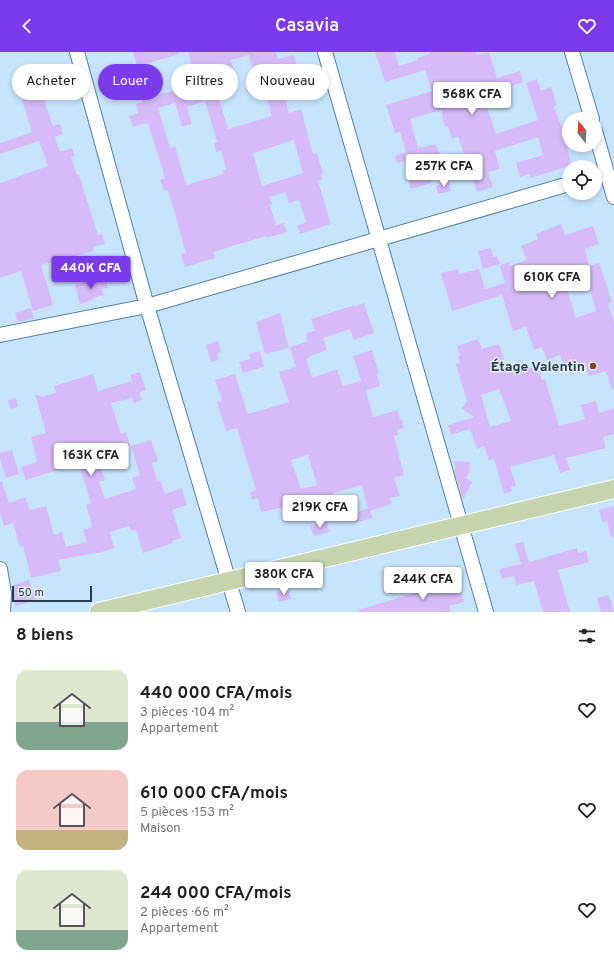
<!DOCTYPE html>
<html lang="fr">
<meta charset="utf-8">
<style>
:root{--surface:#fff;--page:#f2f2f2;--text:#202124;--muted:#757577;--accent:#7c3aed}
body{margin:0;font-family:Overpass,sans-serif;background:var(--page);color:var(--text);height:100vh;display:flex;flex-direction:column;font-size:15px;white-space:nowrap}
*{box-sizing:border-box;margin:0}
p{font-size:13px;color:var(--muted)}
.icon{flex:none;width:22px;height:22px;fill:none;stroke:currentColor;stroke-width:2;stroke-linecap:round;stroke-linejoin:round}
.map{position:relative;height:560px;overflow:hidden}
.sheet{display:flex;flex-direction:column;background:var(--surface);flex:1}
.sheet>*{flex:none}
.hud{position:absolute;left:12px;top:12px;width:400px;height:36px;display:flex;gap:8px}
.needle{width:26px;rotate:342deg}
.buttons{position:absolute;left:562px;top:60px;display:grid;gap:8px}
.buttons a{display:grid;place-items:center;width:40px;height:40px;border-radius:50%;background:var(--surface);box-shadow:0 2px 6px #0003;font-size:20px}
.scale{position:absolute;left:12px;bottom:10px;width:80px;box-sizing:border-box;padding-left:4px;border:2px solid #273b4c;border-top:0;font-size:11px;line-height:14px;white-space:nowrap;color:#273b4c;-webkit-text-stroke:3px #e5eef7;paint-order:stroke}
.price{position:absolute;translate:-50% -34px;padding:0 9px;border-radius:4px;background:#fff;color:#222;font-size:13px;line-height:26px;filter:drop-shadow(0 1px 2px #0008)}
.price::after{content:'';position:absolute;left:50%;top:24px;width:12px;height:9px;margin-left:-6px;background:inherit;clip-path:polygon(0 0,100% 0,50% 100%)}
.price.on{background:var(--accent);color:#fff}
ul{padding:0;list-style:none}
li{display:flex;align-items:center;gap:12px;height:100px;padding:0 16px}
li span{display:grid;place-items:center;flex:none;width:112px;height:80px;border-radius:12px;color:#555}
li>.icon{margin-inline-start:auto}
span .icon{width:48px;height:48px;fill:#fffc;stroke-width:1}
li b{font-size:17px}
h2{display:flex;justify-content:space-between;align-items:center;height:48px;padding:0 16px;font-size:17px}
.chip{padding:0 14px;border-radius:18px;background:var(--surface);box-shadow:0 2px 6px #0003;font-size:14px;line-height:36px}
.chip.on{background:var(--accent);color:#fff}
header{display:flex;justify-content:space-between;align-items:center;height:52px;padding:0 16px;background:var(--accent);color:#fff;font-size:18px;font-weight:600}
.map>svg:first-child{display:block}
.building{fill:#d7bbf9;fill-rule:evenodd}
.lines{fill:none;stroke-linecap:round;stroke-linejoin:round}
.minor-casing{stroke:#5380a7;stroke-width:16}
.major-casing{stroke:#fff;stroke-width:20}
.minor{stroke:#fff;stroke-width:14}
.major{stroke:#c7d5af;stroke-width:18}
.poi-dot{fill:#734f29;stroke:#e5eef7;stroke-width:1.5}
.labels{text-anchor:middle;stroke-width:3;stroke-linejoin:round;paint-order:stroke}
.poi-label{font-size:14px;font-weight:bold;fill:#273b4c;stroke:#e5eef7;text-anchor:end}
</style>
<header><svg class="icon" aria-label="back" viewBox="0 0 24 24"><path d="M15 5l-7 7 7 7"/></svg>Casavia<svg class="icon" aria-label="heart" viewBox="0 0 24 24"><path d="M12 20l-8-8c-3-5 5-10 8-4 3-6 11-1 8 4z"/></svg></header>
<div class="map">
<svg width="614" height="560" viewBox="0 0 614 560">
<rect width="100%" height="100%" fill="#c7e4fe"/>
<path class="building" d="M 133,0 L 179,0 L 179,2 L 146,12 L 155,44 L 197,32 L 188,0 L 276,0 L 278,7 L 294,3 L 296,13 L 281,17 L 282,19 L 278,20 L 289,61 L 301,57 L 313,102 L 317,101 L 323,121 L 321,122 L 322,128 L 318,129 L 331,172 L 300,182 L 297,173 L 305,171 L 306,169 L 299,148 L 289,151 L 285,140 L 270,145 L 272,153 L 270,153 L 276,173 L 284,171 L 287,180 L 266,186 L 266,184 L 213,200 L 215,206 L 185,215 L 181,202 L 186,201 L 168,138 L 164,139 L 160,128 L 165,126 L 148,71 L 133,75 L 129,64 L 138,61 L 136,52 L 143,50 L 133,14 L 137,13 ZM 249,3 L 252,15 L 258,13 L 272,64 L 228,77 L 216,37 L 237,30 L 231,8 ZM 205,49 L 217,90 L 214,91 L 216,100 L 221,99 L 226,118 L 223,118 L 224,122 L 186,133 L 175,94 L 170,96 L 158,56 L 175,51 L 182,75 L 192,72 L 187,55 ZM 294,88 L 303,121 L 262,134 L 253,101 Z
M 375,0 L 395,0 L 399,14 L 418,8 L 417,6 L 430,2 L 429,0 L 476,0 L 477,3 L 489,0 L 497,26 L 520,19 L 523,30 L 483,43 L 496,82 L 538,68 L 526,31 L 537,27 L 541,39 L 551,35 L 557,53 L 554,54 L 562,77 L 565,76 L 569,86 L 569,93 L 572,94 L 567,96 L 572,113 L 530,126 L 529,122 L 520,125 L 516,111 L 543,103 L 538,85 L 495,99 L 500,117 L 488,120 L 493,135 L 477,140 L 458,85 L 452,87 L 448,74 L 445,75 L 441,58 L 410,67 L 418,96 L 436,92 L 441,107 L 426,113 L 431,131 L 411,137 L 408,126 L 415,124 L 410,107 L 397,111 L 395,104 L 406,100 L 400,80 L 395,81 L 386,53 L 432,39 L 425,18 L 385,30 Z
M 43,16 L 51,42 L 43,45 L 53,74 L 60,72 L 63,82 L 55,85 L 60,100 L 72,96 L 75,104 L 71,105 L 77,123 L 79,123 L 98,183 L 102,182 L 105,192 L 93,195 L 94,199 L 41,213 L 53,253 L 33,259 L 21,219 L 0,226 L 0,131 L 48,114 L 39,89 L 0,102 L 0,91 L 32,80 L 15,25 Z
M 449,130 L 451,139 L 438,142 L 436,134 Z
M 561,172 L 565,183 L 593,174 L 596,182 L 599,192 L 585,197 L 589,214 L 599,211 L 612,250 L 608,252 L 614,271 L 614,337 L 612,338 L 606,319 L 589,324 L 585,311 L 564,317 L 560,303 L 547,308 L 542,295 L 534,298 L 526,275 L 513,279 L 502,243 L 452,259 L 441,221 L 458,217 L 459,222 L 479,217 L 485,237 L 505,231 L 500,213 L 509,210 L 510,214 L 527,208 L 521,194 L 538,187 L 536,182 ZM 588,231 L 596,259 L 576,266 L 567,237 Z
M 491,196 L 493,205 L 497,204 L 500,212 L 483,217 L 478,199 Z
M 105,225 L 108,236 L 102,237 L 104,243 L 93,246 L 93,248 L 80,252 L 75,233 Z
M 364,251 L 374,281 L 354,288 L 350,277 L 323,286 L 327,298 L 310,304 L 310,305 L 306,307 L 312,326 L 337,317 L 343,334 L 361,329 L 353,304 L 372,298 L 379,321 L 377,322 L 380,334 L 366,338 L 373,365 L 398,358 L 400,368 L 402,367 L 404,376 L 397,378 L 398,383 L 394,384 L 404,423 L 394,426 L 400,444 L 390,446 L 392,452 L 370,459 L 373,466 L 354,471 L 350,463 L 368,456 L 362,433 L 333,441 L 334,444 L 261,460 L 258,446 L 252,448 L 250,440 L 256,438 L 237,376 L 226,379 L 217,350 L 222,348 L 215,328 L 235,322 L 248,362 L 289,350 L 279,320 L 296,315 L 290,295 L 308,289 L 306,281 L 315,279 L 311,267 L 354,253 L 354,255 ZM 308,403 L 317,433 L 301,437 L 291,408 Z
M 31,256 L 34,266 L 18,270 L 15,261 Z
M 280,261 L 289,296 L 265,302 L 256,270 Z
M 478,287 L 482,297 L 499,292 L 507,317 L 525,312 L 526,317 L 538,314 L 542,328 L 545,327 L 559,374 L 585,367 L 581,353 L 596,349 L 599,361 L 614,356 L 614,382 L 603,385 L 606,396 L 566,406 L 570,418 L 560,421 L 554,403 L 510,415 L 516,433 L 511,435 L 512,439 L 504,442 L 494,407 L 489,409 L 484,394 L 477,397 L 470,377 L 451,383 L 448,373 L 474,365 L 462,356 L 467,349 L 456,312 L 460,311 L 458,304 L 460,304 L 457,294 ZM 499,337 L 511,369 L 490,375 L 481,343 Z
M 218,289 L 221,300 L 217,301 L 219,308 L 211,310 L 206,293 Z
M 260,299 L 264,315 L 243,321 L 239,310 L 251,307 L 249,302 Z
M 140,320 L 146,338 L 139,341 L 142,348 L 133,351 L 132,346 L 111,351 L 121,382 L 126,380 L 130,394 L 98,405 L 105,428 L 99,430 L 105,447 L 136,437 L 132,426 L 140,423 L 131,394 L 151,388 L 158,409 L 152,411 L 157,429 L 160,428 L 165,442 L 182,436 L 187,453 L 172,458 L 181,486 L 172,489 L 173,491 L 143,501 L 136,478 L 131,479 L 129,474 L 110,480 L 114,496 L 102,500 L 58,508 L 61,519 L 31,526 L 23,494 L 20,495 L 13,471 L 4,474 L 0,462 L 0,430 L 2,429 L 9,451 L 25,445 L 30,458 L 46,454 L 54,483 L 62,480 L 66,495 L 87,490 L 83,478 L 92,475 L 90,468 L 91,468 L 86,453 L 91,451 L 78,409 L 57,415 L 58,418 L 26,428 L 21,415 L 37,410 L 31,385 L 46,381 L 35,342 L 42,345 L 56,341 L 54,334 L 93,322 L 98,339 L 132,329 L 130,323 Z
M 16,346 L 18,355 L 10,357 L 8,348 Z
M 12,398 L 19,422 L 6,426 L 0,407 L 0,401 Z
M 453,409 L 470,410 L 469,420 L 466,426 L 472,430 L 463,448 L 454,419 L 456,415 Z
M 614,454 L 614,485 L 611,486 L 607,469 L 602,470 L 599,458 Z
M 327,470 L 329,480 L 314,484 L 310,474 Z
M 523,490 L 529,510 L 577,496 L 578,501 L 586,499 L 589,510 L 558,518 L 570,560 L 543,560 L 534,529 L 516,533 L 514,524 L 502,527 L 499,517 L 521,512 L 515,492 Z
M 29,528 L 36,548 L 16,554 L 11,534 Z
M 457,528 L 464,550 L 449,554 L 451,560 L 359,560 L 359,558 Z
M 288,538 L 291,547 L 279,550 L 276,541 Z
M 609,543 L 614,560 L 601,560 L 597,546 Z"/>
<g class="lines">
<defs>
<path id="minor" d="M 77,0 L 147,254 L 238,560
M 325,0 L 486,560
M 572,0 L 592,67
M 595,79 L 614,145
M 0,283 L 147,254 L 569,132
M 0,517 L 4,542 L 3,560"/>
<path id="major" d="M 99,560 L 614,437"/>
</defs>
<use href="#minor" class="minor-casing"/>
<use href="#major" class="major-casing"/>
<use href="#minor" class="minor"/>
<use href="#major" class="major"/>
</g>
<circle class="poi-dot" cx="593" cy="314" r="4"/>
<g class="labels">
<g class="poi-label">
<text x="585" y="319">Étage Valentin</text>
</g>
</g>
</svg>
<div class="buttons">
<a><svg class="needle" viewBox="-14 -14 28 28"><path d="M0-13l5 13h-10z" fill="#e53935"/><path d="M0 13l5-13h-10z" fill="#757577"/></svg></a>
<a><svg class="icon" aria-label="locate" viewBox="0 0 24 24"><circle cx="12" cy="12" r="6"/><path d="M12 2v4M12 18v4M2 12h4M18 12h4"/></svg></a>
</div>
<div class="scale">50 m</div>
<b class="price" style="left:472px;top:64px">568K CFA</b>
<b class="price" style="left:444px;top:136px">257K CFA</b>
<b class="price on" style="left:91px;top:238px">440K CFA</b>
<b class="price" style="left:552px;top:247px">610K CFA</b>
<b class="price" style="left:91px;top:425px">163K CFA</b>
<b class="price" style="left:320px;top:477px">219K CFA</b>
<b class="price" style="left:284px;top:544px">380K CFA</b>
<b class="price" style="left:423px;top:549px">244K CFA</b>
<div class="hud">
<a class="chip">Acheter</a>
<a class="chip on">Louer</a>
<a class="chip">Filtres</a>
<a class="chip">Nouveau</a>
</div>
</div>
<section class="sheet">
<h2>8 biens<svg class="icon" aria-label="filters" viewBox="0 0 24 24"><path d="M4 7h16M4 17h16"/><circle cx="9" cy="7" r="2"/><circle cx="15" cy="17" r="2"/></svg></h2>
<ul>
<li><span style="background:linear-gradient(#dfe7d0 65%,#7fa58c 0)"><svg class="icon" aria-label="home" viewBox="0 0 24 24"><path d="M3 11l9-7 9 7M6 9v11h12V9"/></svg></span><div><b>440 000 CFA/mois</b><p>3 pièces · 104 m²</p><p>Appartement</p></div><svg class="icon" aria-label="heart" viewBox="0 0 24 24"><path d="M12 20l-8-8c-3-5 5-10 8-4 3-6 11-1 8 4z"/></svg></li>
<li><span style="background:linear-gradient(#f6c9c9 75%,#c2b280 0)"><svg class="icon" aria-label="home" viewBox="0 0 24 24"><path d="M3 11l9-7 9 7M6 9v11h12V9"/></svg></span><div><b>610 000 CFA/mois</b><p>5 pièces · 153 m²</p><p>Maison</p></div><svg class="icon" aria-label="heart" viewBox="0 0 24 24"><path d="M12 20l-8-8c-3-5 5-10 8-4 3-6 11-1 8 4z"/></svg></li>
<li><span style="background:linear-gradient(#dfe7d0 75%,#7fa58c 0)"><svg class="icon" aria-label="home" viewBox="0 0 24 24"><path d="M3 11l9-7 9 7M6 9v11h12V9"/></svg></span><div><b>244 000 CFA/mois</b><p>2 pièces · 66 m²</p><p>Appartement</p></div><svg class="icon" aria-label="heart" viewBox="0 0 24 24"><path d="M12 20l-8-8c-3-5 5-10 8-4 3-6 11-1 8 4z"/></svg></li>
</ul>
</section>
